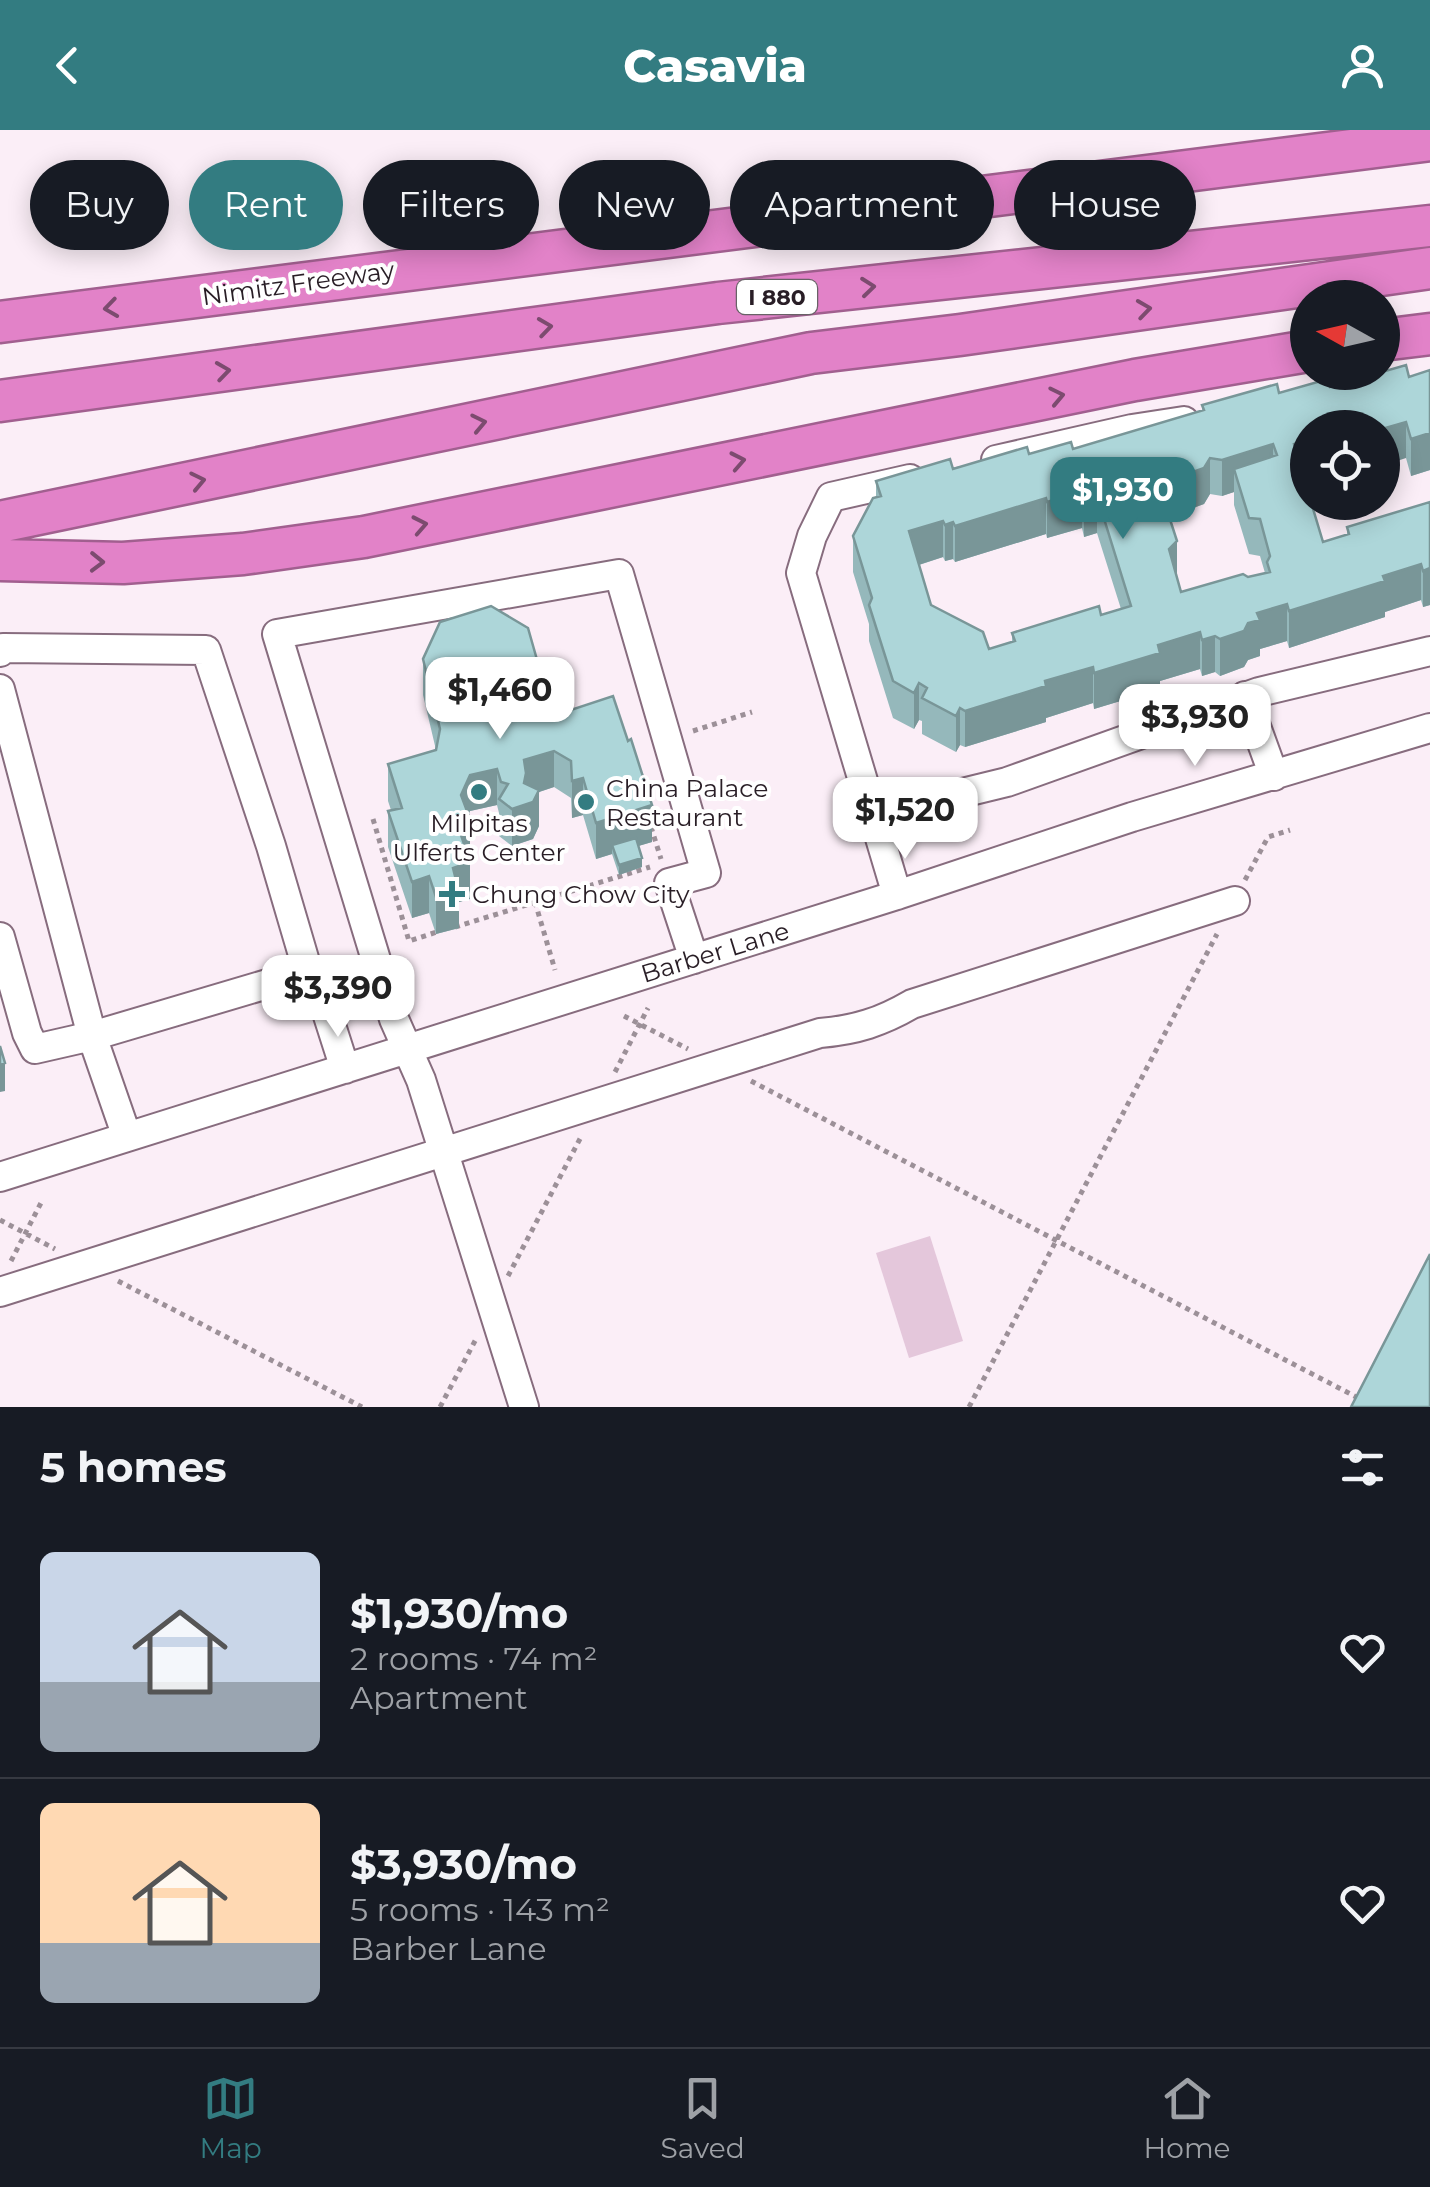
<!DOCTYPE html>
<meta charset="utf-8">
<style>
:root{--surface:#171b24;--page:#242831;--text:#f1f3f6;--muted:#9ea1a6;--line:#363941;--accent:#337c81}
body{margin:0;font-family:Montserrat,sans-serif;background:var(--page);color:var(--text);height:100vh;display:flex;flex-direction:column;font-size:38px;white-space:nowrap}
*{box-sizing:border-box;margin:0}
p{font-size:32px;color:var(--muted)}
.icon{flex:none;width:55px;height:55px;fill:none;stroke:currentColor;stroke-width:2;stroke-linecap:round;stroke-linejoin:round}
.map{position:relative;height:1277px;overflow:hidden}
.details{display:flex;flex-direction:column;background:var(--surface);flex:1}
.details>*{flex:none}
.guide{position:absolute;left:30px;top:30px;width:1370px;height:90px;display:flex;gap:20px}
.needle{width:65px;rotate:278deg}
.tools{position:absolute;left:1290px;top:150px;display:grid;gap:20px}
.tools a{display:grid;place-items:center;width:110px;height:110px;border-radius:50%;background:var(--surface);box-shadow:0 5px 25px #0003;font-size:50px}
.price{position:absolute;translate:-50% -85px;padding:0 22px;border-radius:20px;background:#fff;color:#222;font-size:32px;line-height:65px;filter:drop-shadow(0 2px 5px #0008)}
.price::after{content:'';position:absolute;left:50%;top:60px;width:30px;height:22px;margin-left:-15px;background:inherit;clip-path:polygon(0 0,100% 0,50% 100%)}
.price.on{background:var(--accent);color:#fff}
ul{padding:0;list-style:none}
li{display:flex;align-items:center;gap:30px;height:250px;padding:0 40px}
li+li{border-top:2px solid var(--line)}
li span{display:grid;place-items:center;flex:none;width:280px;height:200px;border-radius:15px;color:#555}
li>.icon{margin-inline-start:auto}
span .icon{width:120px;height:120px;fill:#fffc;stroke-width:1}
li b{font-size:42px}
h2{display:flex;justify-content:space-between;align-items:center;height:120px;padding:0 40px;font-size:42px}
.chip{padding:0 35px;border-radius:45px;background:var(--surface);box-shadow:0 5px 25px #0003;font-size:35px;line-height:90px}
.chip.on{background:var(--accent);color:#fff}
header{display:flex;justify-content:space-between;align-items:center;height:130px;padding:0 40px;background:var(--accent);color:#fff;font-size:45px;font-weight:800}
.tab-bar{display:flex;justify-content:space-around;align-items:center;height:140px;border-top:2px solid var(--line);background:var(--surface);font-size:28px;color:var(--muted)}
.tab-bar a{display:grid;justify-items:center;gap:5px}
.tab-bar .on{color:var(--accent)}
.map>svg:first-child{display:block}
.green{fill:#e4c7db}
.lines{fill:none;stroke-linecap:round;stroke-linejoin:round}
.minor-casing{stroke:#876c7e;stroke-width:32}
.highway-casing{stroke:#a15f8f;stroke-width:45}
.path{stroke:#9c9098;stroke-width:5;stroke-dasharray:5 5;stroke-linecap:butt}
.minor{stroke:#fff;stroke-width:28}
.highway{stroke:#e282c8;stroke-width:40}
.wall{fill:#95b8bb;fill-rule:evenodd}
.shaded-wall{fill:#799698}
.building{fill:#add6d9;stroke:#799698;stroke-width:2.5;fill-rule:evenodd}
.oneway{stroke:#7c4b6f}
.poi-dot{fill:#337c81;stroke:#fff;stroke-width:4}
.labels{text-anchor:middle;stroke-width:8;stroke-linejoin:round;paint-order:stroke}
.shield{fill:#fff;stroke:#696267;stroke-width:2.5}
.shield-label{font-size:22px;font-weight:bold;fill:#291e26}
.street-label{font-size:25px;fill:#291e26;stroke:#fff}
.poi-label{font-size:25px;fill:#291e26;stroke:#fff;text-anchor:start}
</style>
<header><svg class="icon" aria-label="back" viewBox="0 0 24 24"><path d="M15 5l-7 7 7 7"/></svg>Casavia<svg class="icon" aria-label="person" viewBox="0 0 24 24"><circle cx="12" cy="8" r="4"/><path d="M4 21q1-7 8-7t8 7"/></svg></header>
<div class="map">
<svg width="1430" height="1277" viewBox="0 0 1430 1277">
<rect width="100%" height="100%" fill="#fbeef7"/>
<path class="green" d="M 930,1106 L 963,1211 L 909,1228 L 876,1123 Z"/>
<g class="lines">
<defs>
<path id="minor" d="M 996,330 L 1132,299 L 1184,291
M 0,522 L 3,518 L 206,520 L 271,716 L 308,842 L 92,906 L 35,919 L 27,903 L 0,807
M 0,559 L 92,906 L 127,1007
M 1245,566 L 1274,646
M 872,685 L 1007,652 L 1259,562 L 1430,521
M 897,765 L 801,443 L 812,406 L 831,367 L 910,349
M 308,842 L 322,867 L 345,939
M 0,1047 L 897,765 L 1132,687 L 1430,598
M 0,1162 L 820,903 C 856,900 881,892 912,874 L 1235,771
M 524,1277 L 421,950 L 394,889 L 277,504 L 619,444 L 706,743 L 669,753 L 694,829"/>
<path id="highway" d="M 0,192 L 1430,10
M 1382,210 L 1430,204
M 0,271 L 718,173 L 1430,96
M 0,392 L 811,223 L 960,205 L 1430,138
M 0,430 L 123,433 L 243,424 L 364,407 L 1135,250 L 1308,221"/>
</defs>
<use href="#minor" class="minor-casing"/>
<use href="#highway" class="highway-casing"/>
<path class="path" d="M 693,601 L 752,582
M 373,689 L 409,811 L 440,801
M 651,697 L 661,729
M 1245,750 L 1268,707 L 1290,700
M 535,772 L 555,840
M 455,797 L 650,737
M 624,886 L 688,919
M 615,942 L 648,878
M 751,951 L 1362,1270
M 0,1090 L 55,1119
M 11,1131 L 43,1069
M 508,1146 L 582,1005
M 118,1151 L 362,1277
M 440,1277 L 476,1209
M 969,1277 L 1217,804"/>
<use href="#minor" class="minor"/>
<use href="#highway" class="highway"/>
</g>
<path class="wall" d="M 1430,240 L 1430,340 L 1411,346 L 1406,328 L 1382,298 L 1308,298 L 1308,346 L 1304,347 L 1323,412 L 1347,405 L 1347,397 L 1430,372 L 1430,475 L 1423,477 L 1421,470 L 1385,482 L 1385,487 L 1289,518 L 1287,511 L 1260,519 L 1260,526 L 1248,530 L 1244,537 L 1220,546 L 1215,542 L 1202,546 L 1200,539 L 1160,551 L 1160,559 L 1094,579 L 1093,573 L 1046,588 L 1046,592 L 965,617 L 960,615 L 956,622 L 922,604 L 922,591 L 919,590 L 914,599 L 893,588 L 869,511 L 869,494 L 853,442 L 853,406 L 876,367 L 876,351 L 1029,324 L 1073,319 L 1202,280 L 1202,275 L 1279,263 L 1409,247 ZM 1234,362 L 1234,375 L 1249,424 L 1260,426 L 1265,443 L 1181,462 L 1177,446 L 1166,379 L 1173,377 L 1182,382 L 1204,374 L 1210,364 L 1222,366 ZM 1082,398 L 1084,407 L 1097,403 L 1121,479 L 1101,485 L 1012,503 L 1012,512 L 989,519 L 931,475 L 919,435 L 943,427 L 945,431 L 953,429 L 955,432 L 1046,404 L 1047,408 Z
M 423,529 L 549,572 L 652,712 L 638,716 L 642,737 L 619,745 L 612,724 L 596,729 L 583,685 L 572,688 L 571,668 L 554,657 L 539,662 L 539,696 L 533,709 L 512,716 L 499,706 L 499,683 L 497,675 L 470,681 L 468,685 L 470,726 L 468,726 L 470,769 L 459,772 L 459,798 L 436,804 L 429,783 L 412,788 L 388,717 L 388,681 L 391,680 L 388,671 L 388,634 L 436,620 L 423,565 Z"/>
<path class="shaded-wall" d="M 1406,292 L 1406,328 L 1382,336 L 1382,299 Z
M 1430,303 L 1430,340 L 1411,346 L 1411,309 Z
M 1308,309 L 1308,346 L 1294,350 L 1294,314 Z
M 1273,314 L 1273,350 L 1234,339 L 1234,362 L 1222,366 L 1222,330 Z
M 1210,328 L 1210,364 L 1204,374 L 1182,382 L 1182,346 Z
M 1173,340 L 1173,377 L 1156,382 L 1156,346 Z
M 1082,361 L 1082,398 L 1047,408 L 1047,372 Z
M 1097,366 L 1097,403 L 1084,407 L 1084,370 Z
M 1046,368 L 1046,404 L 955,432 L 955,396 Z
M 943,391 L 943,427 L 909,438 L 909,401 Z
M 953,392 L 953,429 L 945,431 L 945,395 Z
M 1177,411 L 1177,447 L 1169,419 Z
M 1421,434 L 1421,470 L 1385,482 L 1385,487 L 1289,518 L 1289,481 L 1383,446 Z
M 1430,438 L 1430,475 L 1423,477 L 1423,441 Z
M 1287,474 L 1287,511 L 1260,519 L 1260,526 L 1248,530 L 1244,537 L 1220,546 L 1220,509 L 1248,493 L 1257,483 Z
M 1200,502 L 1200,539 L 1160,551 L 1160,559 L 1094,579 L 1094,543 L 1158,515 Z
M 1215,506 L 1215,542 L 1202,546 L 1202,510 Z
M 1093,537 L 1093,573 L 1046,588 L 1046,592 L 965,617 L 965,581 L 1045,551 Z
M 919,553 L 919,590 L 914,599 L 914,563 Z
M 960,578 L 960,615 L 956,622 L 956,586 Z
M 554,621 L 554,657 L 539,662 L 539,696 L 533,709 L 512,716 L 512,679 L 524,630 Z
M 497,639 L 497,675 L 470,681 L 466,690 L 470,689 L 470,726 L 457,729 L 457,693 L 461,665 L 470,645 Z
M 583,648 L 583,685 L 572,688 L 572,651 Z
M 652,675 L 652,712 L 615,723 L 612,715 L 612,724 L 596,729 L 596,693 Z
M 642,728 L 642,737 L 619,745 L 619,735 Z
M 470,732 L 470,769 L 459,772 L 459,798 L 436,804 L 436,767 L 453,738 Z
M 429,746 L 429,783 L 412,788 L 412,752 Z
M 5,933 L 5,961 L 0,962 L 0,935 Z"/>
<path class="building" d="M 1406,235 L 1409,247 L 1430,240 L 1430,303 L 1411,309 L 1406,292 L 1382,299 L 1382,298 L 1308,298 L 1308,309 L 1294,314 L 1308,360 L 1308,372 L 1311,372 L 1323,412 L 1349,404 L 1347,397 L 1430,372 L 1430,438 L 1423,441 L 1421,434 L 1383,446 L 1385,451 L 1289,481 L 1287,474 L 1257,483 L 1260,490 L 1248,493 L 1244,501 L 1220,509 L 1215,506 L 1202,510 L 1200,502 L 1158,515 L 1160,523 L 1094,543 L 1093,537 L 1045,551 L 1046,556 L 965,581 L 960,578 L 956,586 L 922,568 L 927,558 L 919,553 L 914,563 L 893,551 L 869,475 L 872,468 L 853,406 L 873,368 L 881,366 L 876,351 L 950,329 L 953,339 L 1027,317 L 1029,324 L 1071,312 L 1073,319 L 1204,280 L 1202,275 L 1277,254 L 1279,263 L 1328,249 L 1330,257 ZM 1273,314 L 1277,325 L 1234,339 L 1249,388 L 1260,389 L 1270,426 L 1267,432 L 1270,442 L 1248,447 L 1243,444 L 1181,462 L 1169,419 L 1177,411 L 1156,346 L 1173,340 L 1182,346 L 1204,338 L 1210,328 L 1222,330 ZM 1082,361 L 1084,370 L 1097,366 L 1131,476 L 1101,485 L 1099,476 L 1012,503 L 1015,511 L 989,519 L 983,502 L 931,475 L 909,401 L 943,391 L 945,395 L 953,392 L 955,396 L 1046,368 L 1047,372 Z
M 491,476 L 528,498 L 549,572 L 571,580 L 613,566 L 628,611 L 631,609 L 652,675 L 596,693 L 583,648 L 572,651 L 571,631 L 554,621 L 524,630 L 526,643 L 524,653 L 539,660 L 533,672 L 512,679 L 499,669 L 508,654 L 501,652 L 497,639 L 470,645 L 461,665 L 470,689 L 457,693 L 470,732 L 453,738 L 459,762 L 436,767 L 429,746 L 412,752 L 388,681 L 402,678 L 388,634 L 436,620 L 440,599 L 423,529 L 440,492 Z
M 636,708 L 642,728 L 619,735 L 612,715 Z
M 0,916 L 5,933 L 0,935 Z
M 1430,1124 L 1430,1277 L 1351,1277 Z"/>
<defs><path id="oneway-chevron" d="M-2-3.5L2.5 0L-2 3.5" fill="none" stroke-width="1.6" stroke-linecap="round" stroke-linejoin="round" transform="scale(2.5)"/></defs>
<g class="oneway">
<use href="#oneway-chevron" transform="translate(868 157) rotate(-6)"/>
<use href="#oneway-chevron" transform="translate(111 178) rotate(172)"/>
<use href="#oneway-chevron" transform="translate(1144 179) rotate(-8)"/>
<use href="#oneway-chevron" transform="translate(545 197) rotate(-8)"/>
<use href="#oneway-chevron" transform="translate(223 241) rotate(-8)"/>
<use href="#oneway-chevron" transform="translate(1057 266) rotate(-12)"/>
<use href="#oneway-chevron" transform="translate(479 293) rotate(-12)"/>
<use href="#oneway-chevron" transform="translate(738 331) rotate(-11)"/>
<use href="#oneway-chevron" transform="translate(198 351) rotate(-12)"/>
<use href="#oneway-chevron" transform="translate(420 395) rotate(-11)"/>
<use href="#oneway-chevron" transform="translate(97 432) rotate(1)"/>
</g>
<g class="poi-dot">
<circle cx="479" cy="662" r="10"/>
<circle cx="586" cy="672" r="10"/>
<path d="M447 749h10v10h10v10h-10v10h-10v-10h-10v-10h10z"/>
</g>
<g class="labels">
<rect class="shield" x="737" y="150" width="80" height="34" rx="8"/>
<g class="shield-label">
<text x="777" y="175">I 880</text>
</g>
<g class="street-label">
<text transform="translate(298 153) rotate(-8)" y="9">Nimitz Freeway</text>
<text transform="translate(715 822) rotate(-17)" y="9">Barber Lane</text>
</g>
<g class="poi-label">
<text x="606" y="667">China Palace<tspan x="606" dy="29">Restaurant</tspan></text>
<text x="479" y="702" text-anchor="middle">Milpitas<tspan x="479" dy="29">Ulferts Center</tspan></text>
<text x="472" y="773">Chung Chow City</text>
</g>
</g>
</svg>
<div class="tools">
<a><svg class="needle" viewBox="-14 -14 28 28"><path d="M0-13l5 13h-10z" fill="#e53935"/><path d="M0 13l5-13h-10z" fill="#9ea1a6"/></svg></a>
<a><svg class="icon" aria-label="locate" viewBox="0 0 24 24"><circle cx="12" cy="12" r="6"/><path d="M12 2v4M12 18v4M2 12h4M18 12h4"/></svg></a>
</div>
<b class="price on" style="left:1123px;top:412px">$1,930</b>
<b class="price" style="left:500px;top:612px">$1,460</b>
<b class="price" style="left:1195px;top:639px">$3,930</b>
<b class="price" style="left:905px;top:732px">$1,520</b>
<b class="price" style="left:338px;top:910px">$3,390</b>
<div class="guide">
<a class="chip">Buy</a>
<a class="chip on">Rent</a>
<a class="chip">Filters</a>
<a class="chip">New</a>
<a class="chip">Apartment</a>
<a class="chip">House</a>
</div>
</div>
<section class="details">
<h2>5 homes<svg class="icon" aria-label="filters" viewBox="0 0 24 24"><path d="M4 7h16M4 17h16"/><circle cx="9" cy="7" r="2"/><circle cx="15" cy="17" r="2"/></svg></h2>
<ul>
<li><span style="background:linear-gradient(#c9d6e8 65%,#9aa5b1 0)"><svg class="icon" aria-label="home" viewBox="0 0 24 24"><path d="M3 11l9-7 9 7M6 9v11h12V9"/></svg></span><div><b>$1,930/mo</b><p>2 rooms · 74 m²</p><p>Apartment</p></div><svg class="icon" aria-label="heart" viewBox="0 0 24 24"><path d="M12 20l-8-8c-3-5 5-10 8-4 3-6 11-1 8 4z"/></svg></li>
<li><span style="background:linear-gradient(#ffd9b3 70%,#9aa5b1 0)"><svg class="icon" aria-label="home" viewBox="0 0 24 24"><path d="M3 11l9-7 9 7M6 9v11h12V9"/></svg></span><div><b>$3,930/mo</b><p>5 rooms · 143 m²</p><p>Barber Lane</p></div><svg class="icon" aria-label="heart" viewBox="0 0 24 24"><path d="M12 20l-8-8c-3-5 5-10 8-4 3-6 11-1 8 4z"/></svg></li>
</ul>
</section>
<nav class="tab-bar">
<a class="on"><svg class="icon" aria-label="map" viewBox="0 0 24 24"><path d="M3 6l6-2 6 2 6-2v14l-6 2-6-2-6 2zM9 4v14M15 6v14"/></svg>Map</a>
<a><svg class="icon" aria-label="saved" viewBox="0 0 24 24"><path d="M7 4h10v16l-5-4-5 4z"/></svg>Saved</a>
<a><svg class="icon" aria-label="home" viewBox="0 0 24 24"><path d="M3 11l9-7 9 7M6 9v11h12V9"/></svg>Home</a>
</nav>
